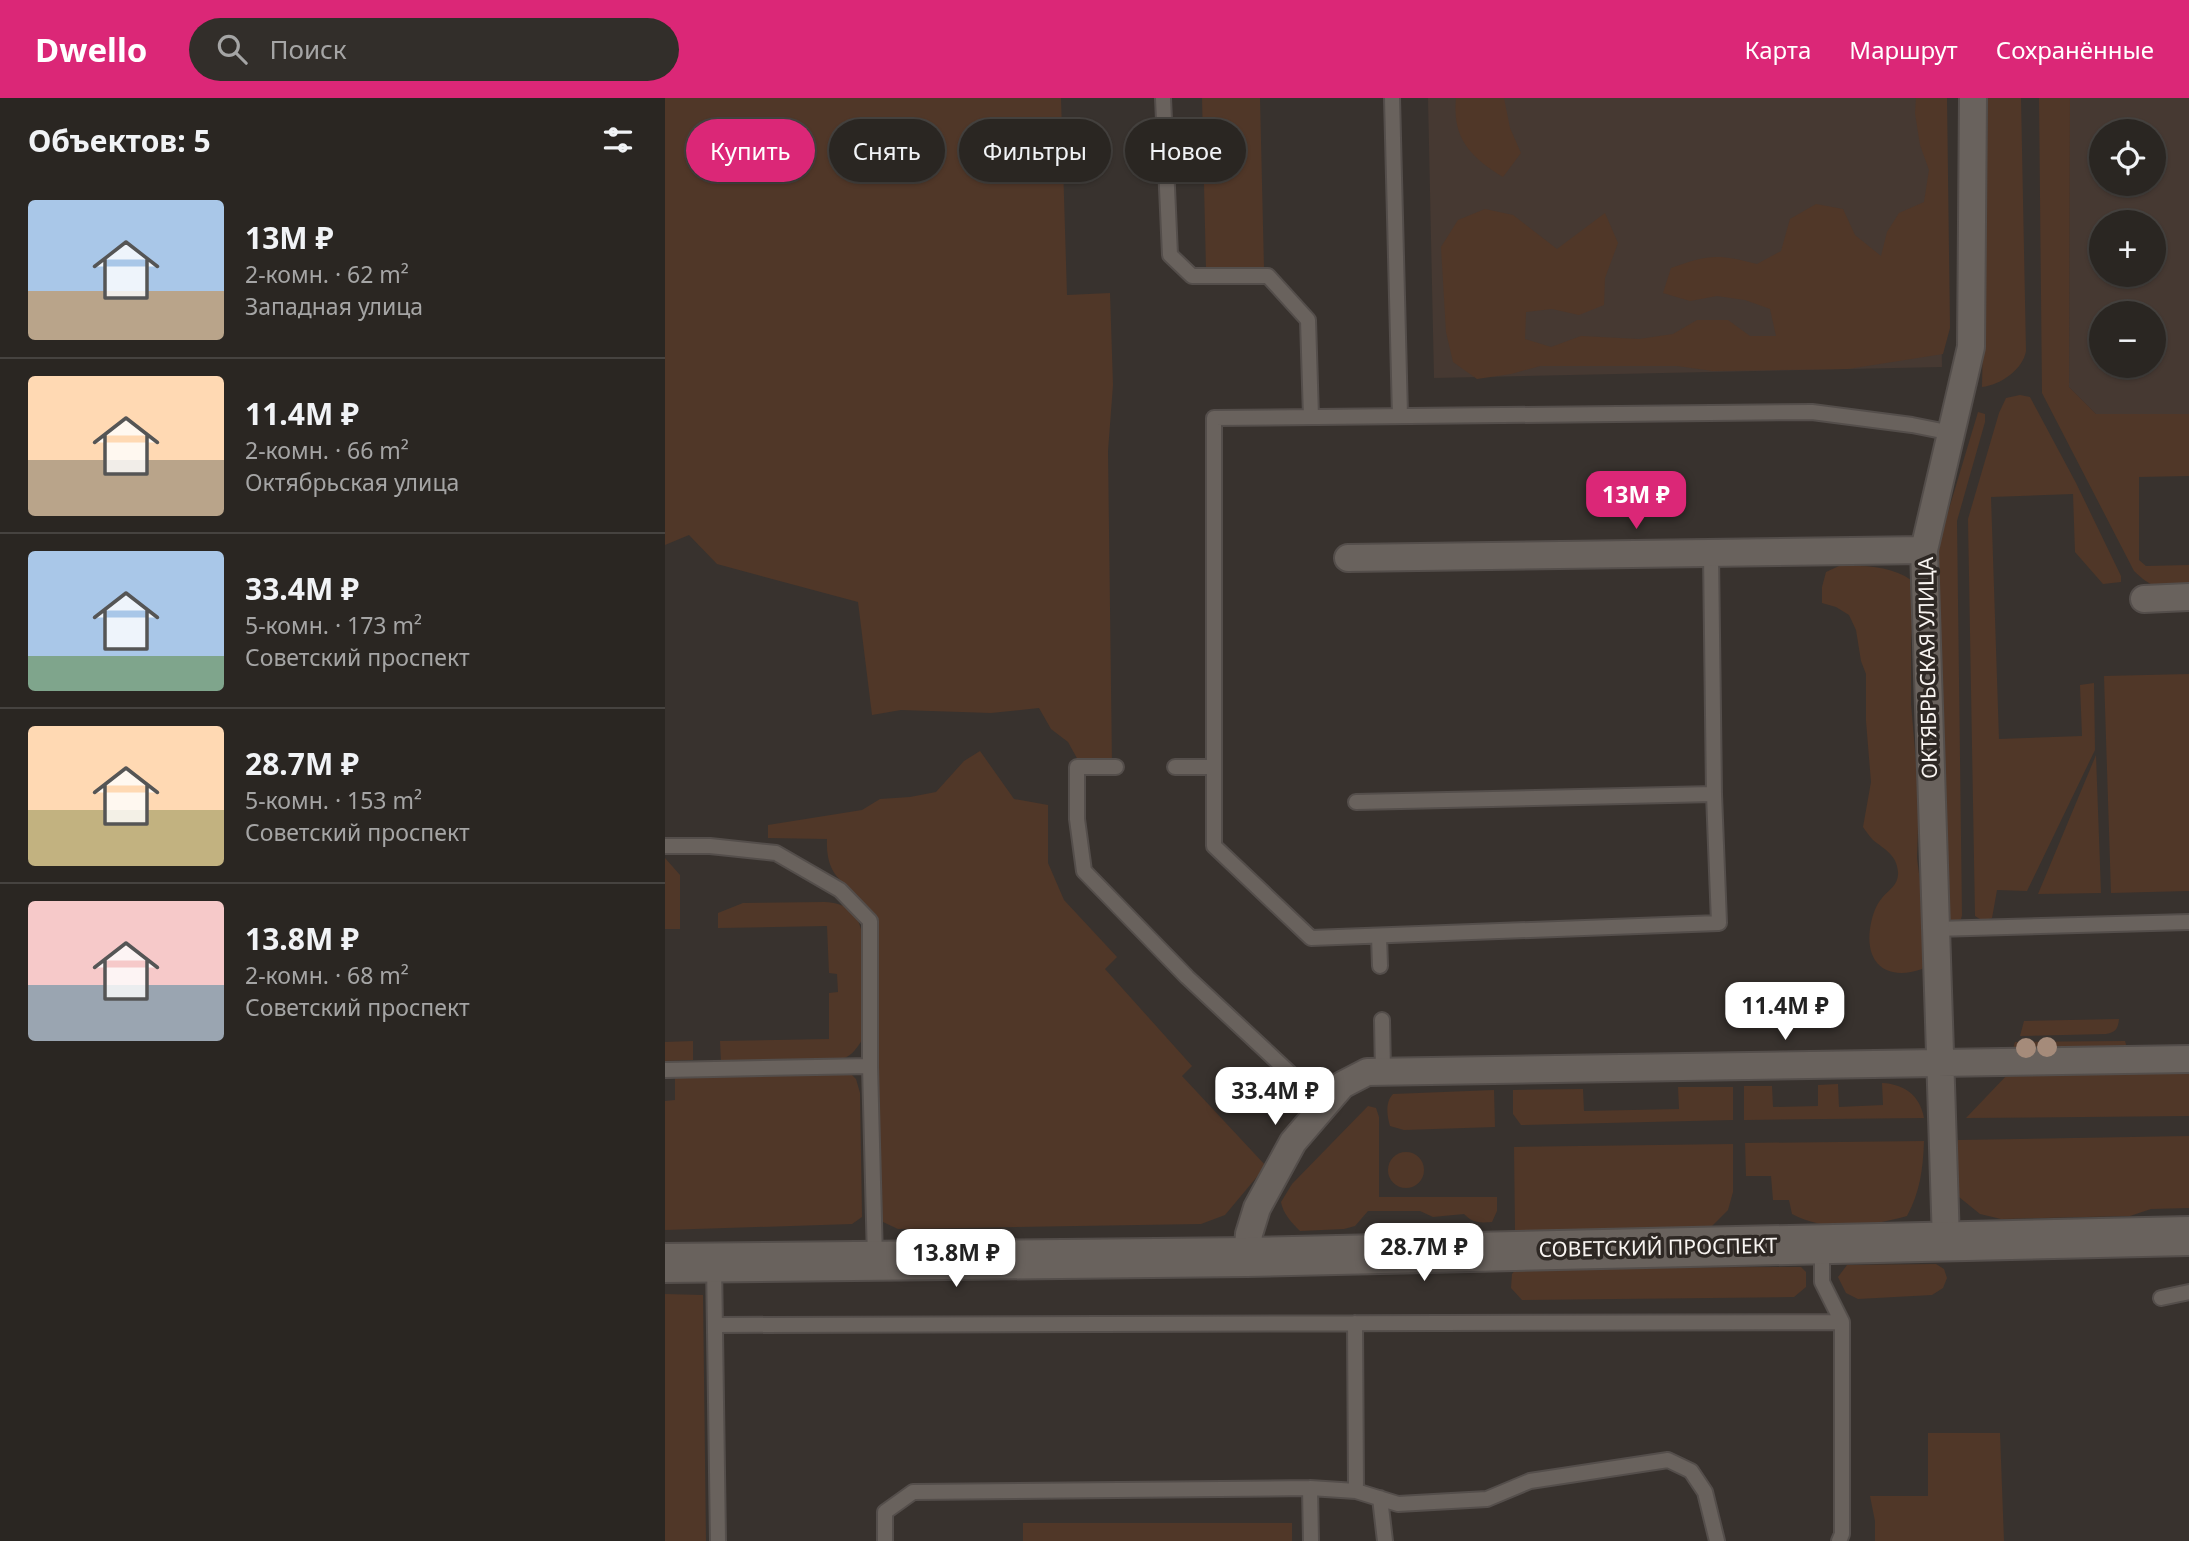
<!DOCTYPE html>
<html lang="ru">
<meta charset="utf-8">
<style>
:root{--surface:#2a2622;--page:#322e2a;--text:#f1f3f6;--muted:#a5a5a5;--line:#464340;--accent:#db2777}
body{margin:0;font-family:"Noto Sans",sans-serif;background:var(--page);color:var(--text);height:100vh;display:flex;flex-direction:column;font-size:26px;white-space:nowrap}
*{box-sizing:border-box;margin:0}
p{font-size:23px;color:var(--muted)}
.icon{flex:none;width:38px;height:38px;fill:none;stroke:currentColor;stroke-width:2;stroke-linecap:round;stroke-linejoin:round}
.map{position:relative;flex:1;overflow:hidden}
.drawer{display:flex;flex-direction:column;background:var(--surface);width:665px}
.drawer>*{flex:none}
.top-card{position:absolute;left:21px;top:21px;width:665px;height:63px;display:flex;gap:14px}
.tools{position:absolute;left:1424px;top:21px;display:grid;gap:14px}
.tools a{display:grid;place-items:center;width:77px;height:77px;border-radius:50%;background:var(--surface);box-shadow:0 2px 5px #0004,0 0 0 2px var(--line);font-size:35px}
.price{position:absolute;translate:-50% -60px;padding:0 16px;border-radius:14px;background:#fff;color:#222;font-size:23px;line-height:46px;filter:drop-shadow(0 2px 4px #0008)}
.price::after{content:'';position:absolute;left:50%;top:42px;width:21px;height:16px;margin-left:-10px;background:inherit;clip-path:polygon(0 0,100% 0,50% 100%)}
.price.current{background:var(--accent);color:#fff}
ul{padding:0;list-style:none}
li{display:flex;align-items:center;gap:21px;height:175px;padding:0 28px}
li+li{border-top:2px solid var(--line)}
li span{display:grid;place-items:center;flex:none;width:196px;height:140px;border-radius:7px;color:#555}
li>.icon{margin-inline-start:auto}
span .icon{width:84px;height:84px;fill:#fffc;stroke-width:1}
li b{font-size:30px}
h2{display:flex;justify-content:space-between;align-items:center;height:84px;padding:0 28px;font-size:30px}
.chip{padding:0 24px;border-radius:32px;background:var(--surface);box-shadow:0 2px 5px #0004,0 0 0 2px var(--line);font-size:24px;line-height:63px}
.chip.current{background:var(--accent);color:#fff}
header{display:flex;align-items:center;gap:42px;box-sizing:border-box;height:98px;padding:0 35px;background:var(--accent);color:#fff}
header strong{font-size:33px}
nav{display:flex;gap:38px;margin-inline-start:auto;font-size:24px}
.search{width:490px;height:63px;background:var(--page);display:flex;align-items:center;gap:18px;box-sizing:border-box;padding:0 24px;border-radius:38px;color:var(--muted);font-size:26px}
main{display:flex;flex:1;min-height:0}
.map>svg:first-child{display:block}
.built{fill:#463932;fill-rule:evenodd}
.green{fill:#503728}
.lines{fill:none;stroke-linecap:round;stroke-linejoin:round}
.lane-casing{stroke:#544e4b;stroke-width:18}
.street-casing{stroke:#544e4b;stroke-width:30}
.secondary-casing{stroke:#544e4b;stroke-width:42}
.lane{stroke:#69625d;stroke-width:14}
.street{stroke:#69625d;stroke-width:26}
.secondary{stroke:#69625d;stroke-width:38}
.tree{fill:#a58b7a}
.labels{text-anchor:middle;stroke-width:7;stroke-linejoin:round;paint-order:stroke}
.street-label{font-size:21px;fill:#f8f4f1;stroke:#2e2824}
</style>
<header>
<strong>Dwello</strong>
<div class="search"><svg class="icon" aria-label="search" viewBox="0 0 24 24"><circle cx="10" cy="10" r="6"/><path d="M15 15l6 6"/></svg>Поиск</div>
<nav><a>Карта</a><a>Маршрут</a><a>Сохранённые</a></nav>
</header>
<main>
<section class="drawer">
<h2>Объектов: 5<svg class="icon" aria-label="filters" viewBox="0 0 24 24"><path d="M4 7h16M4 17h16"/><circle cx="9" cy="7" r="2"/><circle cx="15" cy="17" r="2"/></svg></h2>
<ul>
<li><span style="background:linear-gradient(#a9c7e8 65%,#b9a48a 0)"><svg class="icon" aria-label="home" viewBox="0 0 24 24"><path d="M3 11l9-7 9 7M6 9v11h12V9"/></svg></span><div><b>13M ₽</b><p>2-комн. · 62 m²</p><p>Западная улица</p></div></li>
<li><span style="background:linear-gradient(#ffd9b3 60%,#b9a48a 0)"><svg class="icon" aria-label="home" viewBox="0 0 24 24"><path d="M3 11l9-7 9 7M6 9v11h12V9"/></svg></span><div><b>11.4M ₽</b><p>2-комн. · 66 m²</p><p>Октябрьская улица</p></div></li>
<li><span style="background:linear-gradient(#a9c7e8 75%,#7fa58c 0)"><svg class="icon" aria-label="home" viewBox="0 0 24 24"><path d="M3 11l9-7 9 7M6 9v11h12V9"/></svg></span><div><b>33.4M ₽</b><p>5-комн. · 173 m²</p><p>Советский проспект</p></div></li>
<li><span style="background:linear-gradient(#ffd9b3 60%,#c2b280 0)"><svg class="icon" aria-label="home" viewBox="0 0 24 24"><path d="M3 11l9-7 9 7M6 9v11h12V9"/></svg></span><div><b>28.7M ₽</b><p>5-комн. · 153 m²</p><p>Советский проспект</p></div></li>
<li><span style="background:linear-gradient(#f6c9c9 60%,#9aa5b1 0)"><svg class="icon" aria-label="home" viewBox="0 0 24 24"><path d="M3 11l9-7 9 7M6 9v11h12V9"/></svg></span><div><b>13.8M ₽</b><p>2-комн. · 68 m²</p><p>Советский проспект</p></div></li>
</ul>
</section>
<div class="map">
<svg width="1524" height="1443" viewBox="0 0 1524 1443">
<rect width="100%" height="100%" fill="#38322e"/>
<path class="built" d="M 763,0 L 1272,0 L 1277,269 L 769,280 Z
M 1405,0 L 1524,0 L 1524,316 L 1431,316 L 1404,289 ZM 1437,33 L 1489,33 L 1489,86 L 1437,86 ZM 1437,124 L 1489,124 L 1489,177 L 1437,177 ZM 1437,215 L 1489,215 L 1489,268 L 1437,268 Z"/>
<path class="green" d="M 0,0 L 396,0 L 402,197 L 445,195 L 448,287 L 443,353 L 447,666 L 413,662 L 403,644 L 386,631 L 374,610 L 326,615 L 236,612 L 207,617 L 193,504 L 52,466 L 24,437 L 0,447 Z
M 537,0 L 595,0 L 599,170 L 541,172 Z
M 791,0 L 839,0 L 845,30 L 856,55 L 838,79 C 806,59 787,41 791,0 Z
M 1251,0 L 1282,0 L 1285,230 L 1278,256 L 1183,271 L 1048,273 L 1012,268 L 875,268 L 846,276 L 812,281 L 788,264 L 781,234 L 776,149 L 793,122 L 820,111 L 848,117 L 892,151 L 940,115 L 953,145 L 940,180 L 939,207 L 914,217 L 887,211 L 861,214 L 860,241 L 886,249 L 916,238 L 974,241 L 1008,236 L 1032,222 L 1063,222 L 1085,238 L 1111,238 L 1105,211 L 1080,202 L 1052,198 L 1025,203 L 998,195 L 1006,170 C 1044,156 1053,156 1092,166 L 1116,153 L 1125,121 L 1151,106 L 1178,111 L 1190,137 L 1216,158 L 1222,134 L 1234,115 L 1259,104 L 1264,72 L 1255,47 L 1250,15 Z
M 1323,0 L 1356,0 L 1361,253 C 1358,271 1336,287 1317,289 Z
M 1374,0 L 1405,0 L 1404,289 L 1431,316 L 1524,316 L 1524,378 L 1474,379 L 1474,462 L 1481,468 L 1524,467 L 1524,491 C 1497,492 1489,492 1469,473 L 1377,295 Z
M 1355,297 L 1365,299 L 1411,385 L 1456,478 L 1456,484 L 1438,486 L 1410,454 L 1408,396 L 1326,399 L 1334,641 L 1417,638 L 1415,587 L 1429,585 L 1430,652 L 1362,793 L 1332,792 L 1327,820 L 1318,823 L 1310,818 L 1303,421 L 1334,315 L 1341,300 Z
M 1313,314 L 1320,316 L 1320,324 L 1292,423 L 1297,817 L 1296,821 L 1288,824 L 1281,816 L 1272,451 Z
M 1174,468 C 1198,467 1227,468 1246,482 L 1249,498 L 1246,543 L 1246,606 L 1254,699 L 1252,760 L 1264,854 L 1257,871 C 1220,884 1198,864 1206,825 C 1208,816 1211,807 1217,800 C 1223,792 1234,787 1233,774 C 1232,757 1219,751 1208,742 C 1204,738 1201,733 1198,729 L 1206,684 L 1201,623 L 1201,576 L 1196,563 L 1191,532 L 1184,517 L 1171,509 L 1157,505 L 1157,489 L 1161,474 Z
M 1524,576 L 1524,793 L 1446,795 L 1439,578 Z
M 315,653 L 349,701 L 383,707 L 383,765 L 399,802 L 452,859 L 440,871 L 527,968 L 517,978 L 601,1068 L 560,1117 L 536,1126 L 233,1131 L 218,1124 L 214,1110 L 211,978 L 214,977 L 212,836 C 210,829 210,821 206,815 C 188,784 160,787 162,741 L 103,740 L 103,727 L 197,712 L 215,701 L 245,699 L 271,694 L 299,663 Z
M 1431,657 L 1436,795 L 1373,796 Z
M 0,760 L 15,777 L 15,831 L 0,831 Z
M 160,804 C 179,805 191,812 196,831 L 197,942 C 190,953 186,959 173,962 L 56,963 L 55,943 L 164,941 L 164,895 L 173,894 L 172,876 L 164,875 L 162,828 L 53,830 L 53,815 L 78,805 Z
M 1454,921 C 1453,931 1451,934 1441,936 L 1355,938 L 1359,923 Z
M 28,943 L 28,962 L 0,963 L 0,944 Z
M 1460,943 L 1462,950 L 1348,951 L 1350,944 Z
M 184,974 L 191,981 L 195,995 L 197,1119 L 187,1126 L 0,1132 L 0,1003 L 10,1002 L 10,978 Z
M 1524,974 L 1524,1018 L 1301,1020 L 1343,976 Z
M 1217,985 C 1239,986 1255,997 1259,1020 L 1079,1022 L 1079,988 L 1107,988 L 1108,1009 L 1153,1008 L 1153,987 L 1173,986 L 1174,1009 L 1218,1007 Z
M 1013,989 L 1068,989 L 1068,1022 L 856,1027 L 848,1016 L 848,992 L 918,991 L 919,1013 L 1014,1011 Z
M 829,992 L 830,1029 L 739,1032 L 725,1028 C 722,1018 720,1004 728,996 Z
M 703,1008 L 711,1010 L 714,1019 L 714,1099 L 832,1099 L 832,1113 L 827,1124 C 814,1125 808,1125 799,1116 L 768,1119 L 755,1113 L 703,1113 L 690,1128 L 679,1131 L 635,1133 C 627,1125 618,1116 616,1104 L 627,1086 Z
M 1524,1038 L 1524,1110 L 1486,1111 L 1465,1118 L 1336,1121 L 1315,1116 L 1294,1099 L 1289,1060 L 1293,1042 Z
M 1259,1043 C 1258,1071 1255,1094 1242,1118 C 1206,1128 1162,1135 1127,1116 L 1124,1102 L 1108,1102 L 1106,1078 L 1081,1078 L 1080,1045 Z
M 1068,1046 L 1068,1094 L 1063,1112 L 1046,1129 L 850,1133 L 849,1049 Z
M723 1072a18 18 0 1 1 36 0a18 18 0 1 1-36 0Z
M 1271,1166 L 1279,1171 L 1282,1180 L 1278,1190 L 1267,1197 L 1193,1201 L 1181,1195 L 1173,1179 L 1182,1167 Z
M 1136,1169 L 1141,1174 L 1141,1189 L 1129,1199 L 857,1202 L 846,1190 L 847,1176 L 852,1170 Z
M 0,1196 L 38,1197 L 41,1443 L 0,1443 Z
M 1263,1335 L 1335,1335 L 1339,1443 L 1210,1443 L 1210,1423 L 1205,1398 L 1263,1398 Z
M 358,1425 L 627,1425 L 627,1443 L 358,1443 Z"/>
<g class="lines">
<defs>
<path id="lane" d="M 498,0 L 505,157 L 527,178 L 603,178 L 643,222 L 646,319
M 727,0 L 735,318
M 1046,456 L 1049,696 L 1054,825 L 646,840 L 549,748 L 549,320 L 1147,314 L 1247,327 L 1287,335
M 451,669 L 412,669 L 412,721 L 419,773 L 522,879 L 659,1007
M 510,669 L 549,669
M 691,704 L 1049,696
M 0,748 L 45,748 L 111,755 L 175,792 L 205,823 L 205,968 L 210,1161
M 1270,831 L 1524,824
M 714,838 L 715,868
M 717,922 L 718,974
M 0,972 L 205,968
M 1157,1149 L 1157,1184 L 1177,1224 L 1177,1436 L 1174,1443
M 49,1164 L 53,1443
M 1496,1200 L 1524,1194
M 51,1227 L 1177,1224
M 645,1390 L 646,1443
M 691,1393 L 733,1406 L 822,1401 L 865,1383 L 1003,1362 L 1026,1373 L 1040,1394 L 1052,1443
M 715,1400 L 720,1443
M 220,1443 L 220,1414 L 248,1394 L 645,1390 L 691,1393 L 690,1225"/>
<path id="street" d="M 683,460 L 1259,452
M 1479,501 L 1524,499
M 1281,1144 L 1259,452 L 1306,249 L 1308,0
M 582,1159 L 584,1136 L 592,1110 L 628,1044 L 677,987 L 702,974 L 1524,961"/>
<path id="secondary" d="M 0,1165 L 582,1159 L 1524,1138"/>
</defs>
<use href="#lane" class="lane-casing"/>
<use href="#street" class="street-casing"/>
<use href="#secondary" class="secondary-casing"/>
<use href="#lane" class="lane"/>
<use href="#street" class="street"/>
<use href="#secondary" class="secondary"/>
</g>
<g class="tree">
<circle cx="1382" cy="949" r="10"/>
<circle cx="1361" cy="950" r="10"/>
</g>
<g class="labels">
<g class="street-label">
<text transform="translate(1263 570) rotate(-91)" y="7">ОКТЯБРЬСКАЯ УЛИЦА</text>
<text transform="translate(993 1150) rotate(-1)" y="7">СОВЕТСКИЙ ПРОСПЕКТ</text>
</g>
</g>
</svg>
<div class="tools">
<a><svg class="icon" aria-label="locate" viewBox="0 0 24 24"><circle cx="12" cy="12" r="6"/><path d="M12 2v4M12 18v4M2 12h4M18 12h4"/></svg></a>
<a>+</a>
<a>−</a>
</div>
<b class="price current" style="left:971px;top:433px">13M ₽</b>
<b class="price" style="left:1120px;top:944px">11.4M ₽</b>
<b class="price" style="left:610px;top:1029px">33.4M ₽</b>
<b class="price" style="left:759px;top:1185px">28.7M ₽</b>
<b class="price" style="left:291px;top:1191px">13.8M ₽</b>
<div class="top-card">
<a class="chip current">Купить</a>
<a class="chip">Снять</a>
<a class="chip">Фильтры</a>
<a class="chip">Новое</a>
</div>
</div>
</main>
